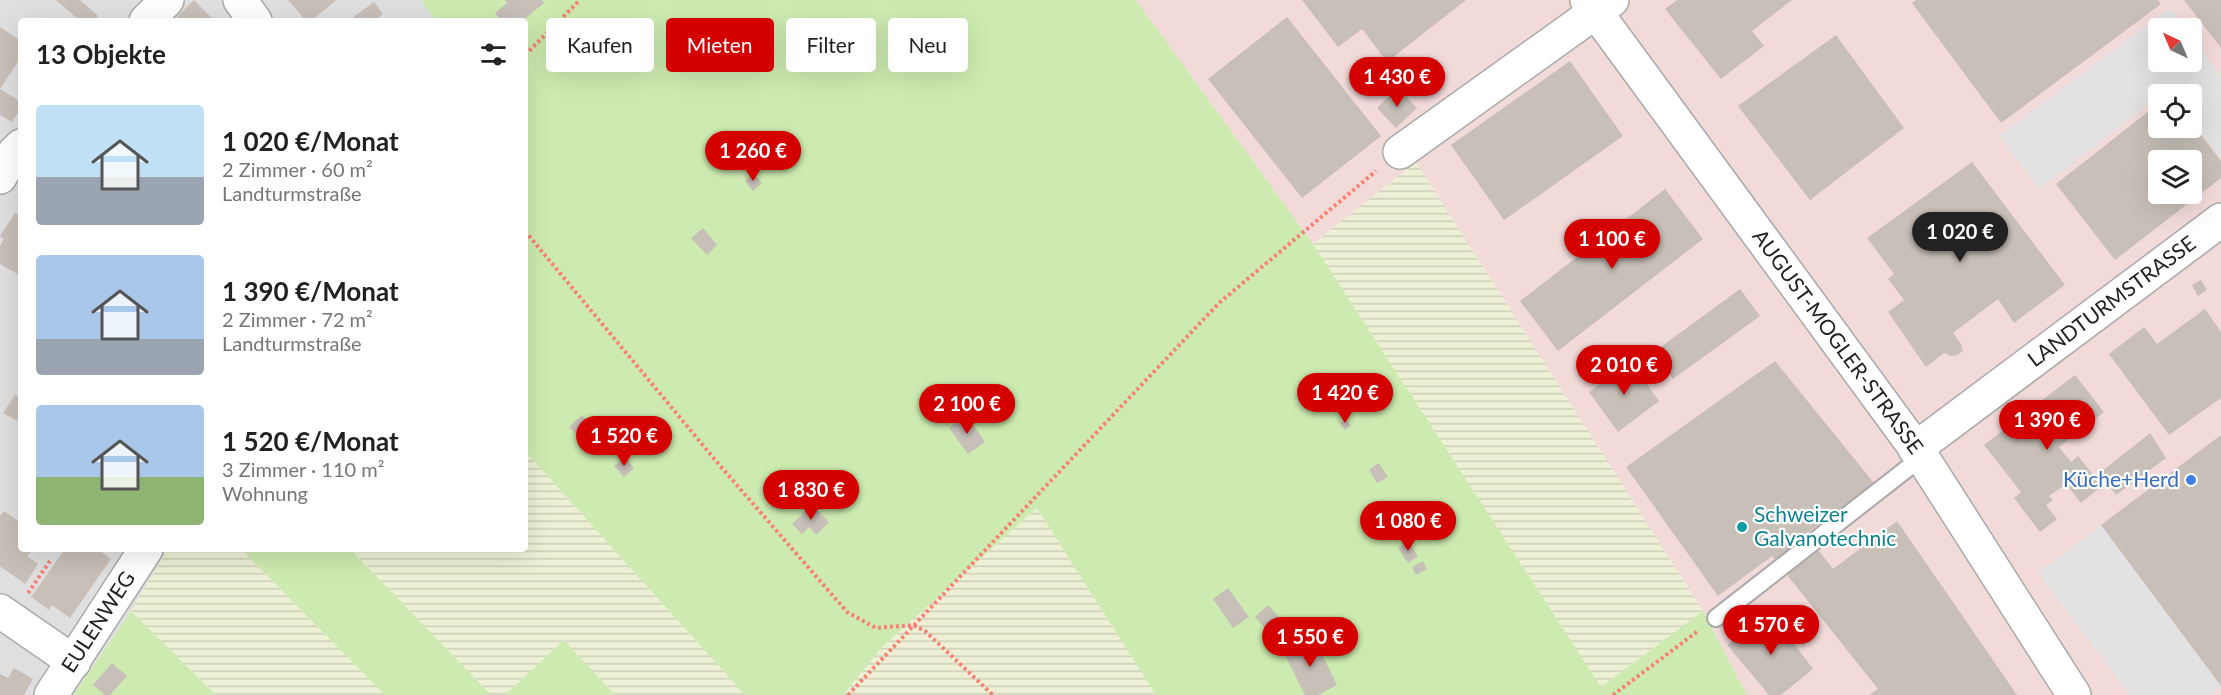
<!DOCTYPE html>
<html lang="de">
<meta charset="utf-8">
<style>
:root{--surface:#fff;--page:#f2f2f2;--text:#222;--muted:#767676;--accent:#d40000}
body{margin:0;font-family:Lato,sans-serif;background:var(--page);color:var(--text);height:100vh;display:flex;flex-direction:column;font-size:22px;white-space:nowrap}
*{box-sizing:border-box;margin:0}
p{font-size:20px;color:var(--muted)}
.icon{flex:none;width:33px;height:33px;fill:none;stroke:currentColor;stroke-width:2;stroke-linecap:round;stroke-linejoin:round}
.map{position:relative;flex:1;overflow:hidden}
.drawer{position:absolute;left:18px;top:18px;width:510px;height:534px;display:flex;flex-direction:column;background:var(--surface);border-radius:6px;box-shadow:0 6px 24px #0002}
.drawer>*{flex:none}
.guide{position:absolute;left:546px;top:18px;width:570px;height:54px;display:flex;gap:12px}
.needle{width:39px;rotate:316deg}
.tools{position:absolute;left:2148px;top:18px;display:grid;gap:12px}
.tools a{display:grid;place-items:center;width:54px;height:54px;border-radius:6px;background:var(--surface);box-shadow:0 6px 24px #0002;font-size:30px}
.price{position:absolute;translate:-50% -51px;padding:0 14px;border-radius:21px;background:var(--accent);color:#fff;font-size:20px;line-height:39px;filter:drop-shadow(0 2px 3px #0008)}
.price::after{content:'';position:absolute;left:50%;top:36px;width:18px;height:14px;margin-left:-9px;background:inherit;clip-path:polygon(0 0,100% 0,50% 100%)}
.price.on{background:#222;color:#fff}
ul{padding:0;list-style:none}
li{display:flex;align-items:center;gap:18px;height:150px;padding:0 18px}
li span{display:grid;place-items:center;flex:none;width:168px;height:120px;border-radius:6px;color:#555}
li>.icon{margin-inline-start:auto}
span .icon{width:72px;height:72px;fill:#fffc;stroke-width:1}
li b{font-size:26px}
h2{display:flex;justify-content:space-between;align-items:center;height:72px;padding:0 18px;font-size:26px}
.chip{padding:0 21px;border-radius:6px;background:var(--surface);box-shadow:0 6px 24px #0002;font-size:21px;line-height:54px}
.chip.on{background:var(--accent);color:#fff}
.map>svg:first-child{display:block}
.residential{fill:#e0dfdf}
.commercial{fill:#f2dad9;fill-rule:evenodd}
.farmland{fill:url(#farmland-rules)}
.grass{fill:#cdebb0}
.parking{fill:#e2e2e2}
.building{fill:#c7bfb8;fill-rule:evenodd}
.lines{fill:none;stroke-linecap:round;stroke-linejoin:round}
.service-casing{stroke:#a9a9a9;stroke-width:20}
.minor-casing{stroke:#a9a9a9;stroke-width:36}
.path{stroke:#fa8072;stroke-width:4;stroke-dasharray:3 3;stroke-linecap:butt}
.service{stroke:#fff;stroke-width:16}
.minor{stroke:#fff;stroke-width:33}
.shop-dot{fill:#3f7fe0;stroke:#fff;stroke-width:2}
.culture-dot{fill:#0f9aa8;stroke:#fff;stroke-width:2}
.labels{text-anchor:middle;stroke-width:4.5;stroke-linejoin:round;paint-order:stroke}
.street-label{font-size:21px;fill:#222;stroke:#fff}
.shop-label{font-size:21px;fill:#366cbe;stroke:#fff;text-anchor:end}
.culture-label{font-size:21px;fill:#0d838f;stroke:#fff;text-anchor:start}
</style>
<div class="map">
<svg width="2221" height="695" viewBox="0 0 2221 695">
<defs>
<pattern id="farmland-rules" width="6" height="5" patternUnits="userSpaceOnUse" patternTransform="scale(1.5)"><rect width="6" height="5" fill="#eef0d5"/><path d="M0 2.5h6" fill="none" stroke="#ccceb7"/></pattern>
</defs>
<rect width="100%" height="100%" fill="#f2efe9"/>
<path class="residential" d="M 0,0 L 421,0 L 436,21 L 21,21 L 21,549 L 168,549 L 131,611 L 73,695 L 0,695 Z"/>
<path class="commercial" d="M 1136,0 L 2221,0 L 2221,695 L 1747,695 L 1703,611 L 1416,162 L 1313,244 ZM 2158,28 L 2192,28 L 2192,62 L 2158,62 ZM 2158,94 L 2192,94 L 2192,128 L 2158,128 ZM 2158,160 L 2192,160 L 2192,194 L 2158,194 Z"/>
<path class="farmland" d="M 1416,162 L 1703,611 L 1601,687 L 1313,244 Z
M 525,451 L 745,695 L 615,695 L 564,640 L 505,695 L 491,695 L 350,549 L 525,549 Z
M 1037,508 L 1156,695 L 843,695 L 881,648 Z
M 168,549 L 241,549 L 385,695 L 216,695 L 131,611 Z"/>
<path class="grass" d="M 421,0 L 1136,0 L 1313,244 L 1601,687 L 1703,611 L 1747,695 L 1156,695 L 1037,508 L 881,648 L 843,695 L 745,695 L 525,451 L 525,21 L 436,21 Z
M 241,549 L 350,549 L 491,695 L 385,695 Z
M 131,611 L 216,695 L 73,695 Z
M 564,640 L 615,695 L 505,695 Z"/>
<path class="parking" d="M 2170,8 L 2185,28 L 2158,28 L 2158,62 L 2192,62 L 2192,37 L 2221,76 L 2221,159 L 2192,119 L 2192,94 L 2173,94 L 2169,89 L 2162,94 L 2158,94 L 2158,97 L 2039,189 L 1999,136 Z
M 2101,525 L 2221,686 L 2211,695 L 2130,695 L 2038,573 Z"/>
<path class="building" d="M 56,0 L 80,0 L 98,16 L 94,21 L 80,21 Z
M 194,0 L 215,21 L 173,21 Z
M 288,0 L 336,0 L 311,21 L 306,21 Z
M 505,0 L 542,0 L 544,3 L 522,21 L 501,21 L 495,13 L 507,3 Z
M 1302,0 L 1466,0 L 1387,62 L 1362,29 L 1338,47 Z
M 1677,0 L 1792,0 L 1752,31 L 1764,46 L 1721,79 L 1665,9 Z
M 1916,0 L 2158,0 L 2161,4 L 2001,123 L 1912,3 Z
M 2184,0 L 2221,0 L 2221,48 Z
M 374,2 L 383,14 L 374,21 L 348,21 Z
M 1287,17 L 1381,136 L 1302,198 L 1208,79 Z
M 0,27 L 21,41 L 21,57 L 0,89 L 21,102 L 21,108 L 12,122 L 0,115 Z
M 1836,35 L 1904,128 L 1810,200 L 1738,106 Z
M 1570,61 L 1623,136 L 1504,220 L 1451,145 Z
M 1398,87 L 1417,108 L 1396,128 L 1377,108 Z
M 2158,104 L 2158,128 L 2192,128 L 2192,123 L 2221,161 L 2221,178 L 2115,260 L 2056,184 ZM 2158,160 L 2192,160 L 2192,194 L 2158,194 Z
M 1972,162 L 2065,285 L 2014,323 L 1998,299 L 1953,333 L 1961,344 L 1963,351 L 1957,355 L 1951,356 L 1944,353 L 1926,367 L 1888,312 L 1904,300 L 1888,279 L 1894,274 L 1867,238 Z
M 753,173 L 762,183 L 753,191 L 745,181 Z
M 1665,189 L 1703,239 L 1558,351 L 1520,301 Z
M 15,213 L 21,217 L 21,276 L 0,264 L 0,246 L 4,239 L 0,236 Z
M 703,228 L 717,245 L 707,255 L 691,238 Z
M 2201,280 L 2207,290 L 2198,296 L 2192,285 Z
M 1740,289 L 1760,316 L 1673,379 L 1654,352 Z
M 2205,309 L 2221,332 L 2221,398 L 2169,435 L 2109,354 L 2144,327 L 2157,344 Z
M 1630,361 L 1659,401 L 1618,432 L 1589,392 Z
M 1775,361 L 1874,483 L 1806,534 L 1833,569 L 1897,521 L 2017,695 L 1869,695 L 1878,689 L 1772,556 L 1718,596 L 1626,467 Z
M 2075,375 L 2104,412 L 2059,447 L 2071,462 L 2078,456 L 2102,486 L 2081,503 L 2066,484 L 2049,496 L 2053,500 L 2046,505 L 2057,519 L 2040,532 L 2014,498 L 2021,492 L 1984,445 Z
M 15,395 L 21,398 L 21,415 L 17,421 L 3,413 Z
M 582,415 L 599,434 L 586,445 L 569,427 Z
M 966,415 L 985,442 L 968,454 L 949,428 Z
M 1346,419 L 1351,425 L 1345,430 L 1340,423 Z
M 2150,433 L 2166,458 L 2116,495 L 2100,473 Z
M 2221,435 L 2221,686 L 2101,525 Z
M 625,457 L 634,468 L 624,477 L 614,466 Z
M 1379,463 L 1388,477 L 1377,483 L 1369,470 Z
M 812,505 L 829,522 L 816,535 L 809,527 L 802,534 L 792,524 Z
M 4,511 L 21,523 L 21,549 L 33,549 L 27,556 L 38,564 L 25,584 L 0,566 L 0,516 Z
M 1408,541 L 1418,556 L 1408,563 L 1398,548 Z
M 65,549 L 97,549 L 111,559 L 70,618 L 52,605 L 49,610 L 31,597 Z
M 1423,561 L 1427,569 L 1416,575 L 1412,567 Z
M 1228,588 L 1249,617 L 1233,628 L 1213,599 Z
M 1268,605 L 1291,631 L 1278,643 L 1255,617 Z
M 1771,613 L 1813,669 L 1781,695 L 1769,695 L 1727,645 Z
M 1313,636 L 1337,685 L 1318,695 L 1305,695 L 1283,651 Z
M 112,663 L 127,676 L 110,695 L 105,695 L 93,685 Z
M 14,668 L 33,679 L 24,695 L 0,695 L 0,674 L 8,678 Z"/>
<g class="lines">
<defs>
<path id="service" d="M 1716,618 L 1922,457"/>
<g id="minor">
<path d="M 240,0 L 255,21"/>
<path id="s1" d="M 1587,0 L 1922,457 L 2074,695"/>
<path d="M 146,21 L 167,0"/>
<path d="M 1400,152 L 1612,0"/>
<path d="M 0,177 L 14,153 L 21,146"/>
<path id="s2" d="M 1915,449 L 2221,220"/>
<path d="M 0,611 L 74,662"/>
<path id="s3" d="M 51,695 L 146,549"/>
</g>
</defs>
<use href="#service" class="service-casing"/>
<use href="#minor" class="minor-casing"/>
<path class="path" d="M 525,55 L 580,0
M 525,231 L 716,461 L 847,612 L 876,628 L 913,625 L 925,631 L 993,695
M 28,593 L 50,561
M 848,695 L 1219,303 L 1376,171
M 1613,695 L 1698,631"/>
<use href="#service" class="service"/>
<use href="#minor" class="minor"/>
</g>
<circle class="shop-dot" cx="2191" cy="480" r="6"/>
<circle class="culture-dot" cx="1742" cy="527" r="6"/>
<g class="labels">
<g class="street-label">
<text dy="7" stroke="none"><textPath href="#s2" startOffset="246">LANDTURMSTRASSE</textPath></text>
<text dy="7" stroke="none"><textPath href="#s1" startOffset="424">AUGUST-MOGLER-STRASSE</textPath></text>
<text dy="7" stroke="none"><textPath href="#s3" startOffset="87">EULENWEG</textPath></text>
</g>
<g class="shop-label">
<text x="2179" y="487">Küche+Herd</text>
</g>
<g class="culture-label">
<text x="1754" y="522">Schweizer<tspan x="1754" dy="24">Galvanotechnic</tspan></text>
</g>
</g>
</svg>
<div class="tools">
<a><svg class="needle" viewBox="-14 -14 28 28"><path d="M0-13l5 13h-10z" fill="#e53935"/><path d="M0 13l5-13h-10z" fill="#767676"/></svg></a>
<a><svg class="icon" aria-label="locate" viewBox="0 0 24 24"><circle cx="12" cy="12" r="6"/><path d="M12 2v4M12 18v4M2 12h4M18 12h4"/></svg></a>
<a><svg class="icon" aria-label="layers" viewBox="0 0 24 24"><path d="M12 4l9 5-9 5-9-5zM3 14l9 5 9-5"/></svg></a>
</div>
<b class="price" style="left:1397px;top:108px">1 430 €</b>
<b class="price" style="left:753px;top:182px">1 260 €</b>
<b class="price on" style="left:1960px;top:263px">1 020 €</b>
<b class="price" style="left:1612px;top:270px">1 100 €</b>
<b class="price" style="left:1624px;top:396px">2 010 €</b>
<b class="price" style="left:1345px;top:424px">1 420 €</b>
<b class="price" style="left:967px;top:435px">2 100 €</b>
<b class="price" style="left:2047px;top:451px">1 390 €</b>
<b class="price" style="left:624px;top:467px">1 520 €</b>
<b class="price" style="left:811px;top:521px">1 830 €</b>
<b class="price" style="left:1408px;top:552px">1 080 €</b>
<b class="price" style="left:1771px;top:656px">1 570 €</b>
<b class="price" style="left:1310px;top:668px">1 550 €</b>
<div class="guide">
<a class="chip">Kaufen</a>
<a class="chip on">Mieten</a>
<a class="chip">Filter</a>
<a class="chip">Neu</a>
</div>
<section class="drawer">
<h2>13 Objekte<svg class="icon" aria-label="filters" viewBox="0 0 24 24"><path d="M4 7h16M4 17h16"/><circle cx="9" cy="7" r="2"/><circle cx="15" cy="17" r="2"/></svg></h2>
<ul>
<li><span style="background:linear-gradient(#bfe0f5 60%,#9aa5b1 0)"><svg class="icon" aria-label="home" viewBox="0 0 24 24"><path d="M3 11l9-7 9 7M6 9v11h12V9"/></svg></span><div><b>1 020 €/Monat</b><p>2 Zimmer · 60 m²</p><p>Landturmstraße</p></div></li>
<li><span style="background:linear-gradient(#a9c7e8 70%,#9aa5b1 0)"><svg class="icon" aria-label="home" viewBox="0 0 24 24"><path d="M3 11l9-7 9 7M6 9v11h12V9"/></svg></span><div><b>1 390 €/Monat</b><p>2 Zimmer · 72 m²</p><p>Landturmstraße</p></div></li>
<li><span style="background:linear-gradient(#a9c7e8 60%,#8fb573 0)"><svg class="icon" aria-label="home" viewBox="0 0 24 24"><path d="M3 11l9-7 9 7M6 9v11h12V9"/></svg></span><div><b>1 520 €/Monat</b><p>3 Zimmer · 110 m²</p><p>Wohnung</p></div></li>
</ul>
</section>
</div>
